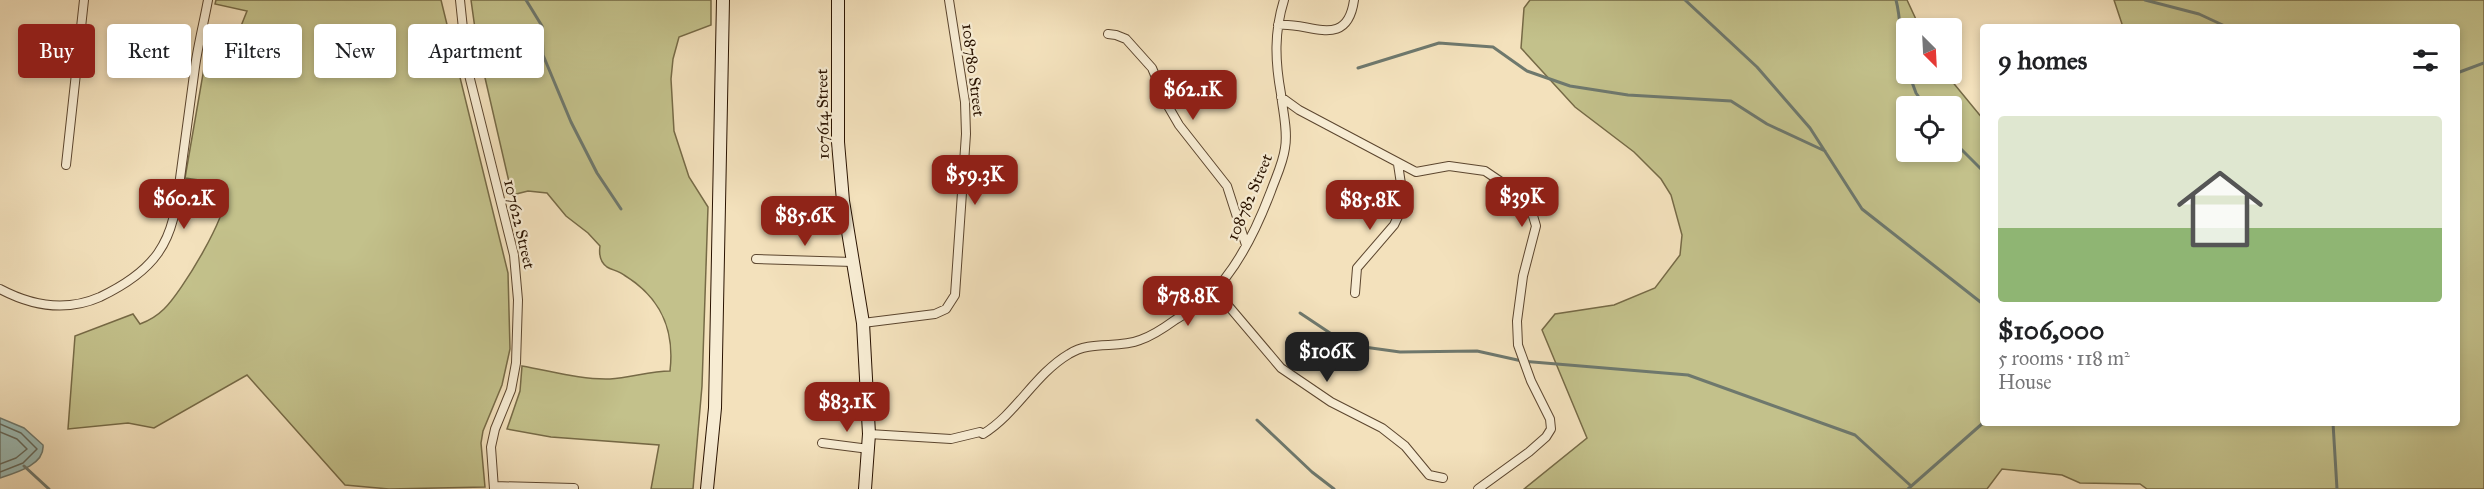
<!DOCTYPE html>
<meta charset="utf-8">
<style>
:root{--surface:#fff;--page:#f2f2f2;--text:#202124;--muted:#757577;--line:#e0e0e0;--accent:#8f2418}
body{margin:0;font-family:"IM FELL Great Primer",serif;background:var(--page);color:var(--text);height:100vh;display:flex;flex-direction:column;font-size:22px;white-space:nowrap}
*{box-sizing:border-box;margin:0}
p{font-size:20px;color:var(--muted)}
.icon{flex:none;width:33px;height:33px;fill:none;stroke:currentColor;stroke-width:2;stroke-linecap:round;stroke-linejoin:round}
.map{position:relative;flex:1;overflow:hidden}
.drawer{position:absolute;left:1980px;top:24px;width:480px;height:402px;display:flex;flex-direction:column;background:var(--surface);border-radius:6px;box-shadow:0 3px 9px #0003}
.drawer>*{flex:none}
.guide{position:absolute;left:18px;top:24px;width:570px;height:54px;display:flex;gap:12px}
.needle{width:39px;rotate:156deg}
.tools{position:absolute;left:1896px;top:18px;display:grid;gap:12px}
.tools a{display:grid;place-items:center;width:66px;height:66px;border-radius:6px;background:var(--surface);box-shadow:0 3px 9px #0003;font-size:30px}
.price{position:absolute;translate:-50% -51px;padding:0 14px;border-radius:12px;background:var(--accent);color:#fff;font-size:20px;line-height:39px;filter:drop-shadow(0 2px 3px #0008)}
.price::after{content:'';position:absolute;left:50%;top:36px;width:18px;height:14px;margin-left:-9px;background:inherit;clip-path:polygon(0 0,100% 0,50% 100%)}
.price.selected{background:#222;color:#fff}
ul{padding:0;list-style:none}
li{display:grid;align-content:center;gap:12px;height:318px;padding:0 18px}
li+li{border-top:2px solid var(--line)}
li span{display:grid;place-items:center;height:186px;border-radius:6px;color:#555}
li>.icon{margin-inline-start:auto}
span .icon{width:108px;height:108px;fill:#fffc;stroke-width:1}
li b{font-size:26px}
h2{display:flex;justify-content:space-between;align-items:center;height:72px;padding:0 18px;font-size:26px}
.chip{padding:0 21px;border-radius:6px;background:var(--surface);box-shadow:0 3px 9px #0003;font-size:21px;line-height:54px}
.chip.selected{background:var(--accent);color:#fff}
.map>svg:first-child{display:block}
.green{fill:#c3c18b;stroke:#766a46;stroke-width:1.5;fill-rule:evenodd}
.water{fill:#9cbcb6;stroke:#6e786d;stroke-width:1.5}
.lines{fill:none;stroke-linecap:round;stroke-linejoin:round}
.shore{stroke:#63685b;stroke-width:1.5}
.stream{stroke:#6e786d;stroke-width:3}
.street-casing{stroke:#5c462f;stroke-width:10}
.secondary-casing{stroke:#2a1300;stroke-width:14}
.street{stroke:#f7ecd3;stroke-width:8}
.secondary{stroke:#f7ecd3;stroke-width:12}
.labels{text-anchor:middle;stroke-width:4.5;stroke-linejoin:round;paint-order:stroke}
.street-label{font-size:16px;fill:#2a1300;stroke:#f7ecd3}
</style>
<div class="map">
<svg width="2484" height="489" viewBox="0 0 2484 489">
<rect width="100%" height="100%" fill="#f3e1bc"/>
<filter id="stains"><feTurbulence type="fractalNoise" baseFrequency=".00333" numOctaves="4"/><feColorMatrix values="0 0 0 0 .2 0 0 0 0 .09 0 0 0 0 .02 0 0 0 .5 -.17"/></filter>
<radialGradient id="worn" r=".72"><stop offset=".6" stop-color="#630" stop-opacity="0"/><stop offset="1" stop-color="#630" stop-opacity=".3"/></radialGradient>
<path class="green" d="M 216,0 L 441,0 L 508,273 L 510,349 L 502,385 L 483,431 L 481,443 L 485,487 L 389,489 L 345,485 L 247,375 L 154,428 L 128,423 L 68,429 L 75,336 L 133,314 L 140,324 C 148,321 158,315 164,309 C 181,293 230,213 225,192 L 213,182 L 185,178 L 204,68 L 213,48 L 239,31 L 247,11 L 215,4 Z
M 471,0 L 711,0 L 711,25 L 679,37 L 673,59 L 671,79 L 674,131 L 689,177 L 708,207 L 702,386 L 693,489 L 651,489 L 659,445 L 551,437 L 507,429 L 520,391 L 522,366 C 551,371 581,380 610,379 C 630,378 650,371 670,371 C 675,328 660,297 624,275 C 619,271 612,270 607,267 C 600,262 599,253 600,246 L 588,233 L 566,216 L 547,193 L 528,191 L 512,195 L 477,43 Z
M 1530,0 L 1907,0 L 1920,28 L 1906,28 L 1906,74 L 1946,74 L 1983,119 L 1983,423 L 2457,423 L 2457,27 L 2123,27 L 2114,0 L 2484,0 L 2484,489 L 2147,489 L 2140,484 L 2080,483 L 2062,475 L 2002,469 L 1987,489 L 1524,489 L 1587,438 L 1542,330 L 1555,314 L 1614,305 L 1655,288 L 1680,255 L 1682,235 L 1671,195 L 1661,179 L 1634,152 L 1575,107 L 1521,48 L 1524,8 ZM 1906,106 L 1952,106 L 1952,152 L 1906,152 Z"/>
<path class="water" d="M 0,418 L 24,428 L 43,445 C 45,465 15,473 0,478 Z"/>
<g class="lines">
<path class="shore" d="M 0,424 L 21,433 L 37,449 L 23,463 L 0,472
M 0,432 L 17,439 L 27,449 L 16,458 L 0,464"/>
<path class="stream" d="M 526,0 L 542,26 L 543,55 L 571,122 L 597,173 L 621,209
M 1685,0 L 1757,67 L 1810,128 L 1862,209 L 1983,304
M 1896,0 C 1902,22 1899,45 1906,67
M 2145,0 L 2199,14 L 2227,27
M 1358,68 L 1439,43 L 1493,47 L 1527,71 L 1570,86 L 1628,95 L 1731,101 L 1767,124 L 1825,151
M 2457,73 L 2484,63
M 1909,74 L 1916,93 L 1925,106
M 1952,140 L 1983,171
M 1300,313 L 1336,337 L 1364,347 L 1400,352 L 1477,351 L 1522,361 L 1688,375 L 1855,435 L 1910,485
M 1257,420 L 1312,472 L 1334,489
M 2333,423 L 2337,489
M 24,466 L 49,489
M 1908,489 L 1983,423"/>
<defs>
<path id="street" d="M 460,0 L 467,67 L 514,255 L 518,300 L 516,363 L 511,390 L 495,429 L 491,447 L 494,489
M 1278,25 C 1308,21 1347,51 1354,0
M 1108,34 L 1116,35 L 1126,39 L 1152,68 L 1168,106 L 1179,125 L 1227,186 L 1246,245
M 1281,97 L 1299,110 L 1416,172 L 1449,166 L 1485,171 L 1516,192 L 1531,209 L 1536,226 L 1523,276 L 1517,321 L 1518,345 L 1531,381 L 1550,419 L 1551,429 L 1546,437 L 1529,452 L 1478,489
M 66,165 L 84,0
M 756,259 L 853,262
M 0,289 C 32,306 66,312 100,297 C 121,287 144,273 158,253 C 175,229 177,200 181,171 C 186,136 190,102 195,67 C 198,45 204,22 208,0
M 1215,290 L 1281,368 L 1331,402 L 1382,428 L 1405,446 L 1429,475 L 1443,478
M 1355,293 L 1357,268 L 1394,225 L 1404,204 L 1398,164
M 863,323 L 935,314 L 946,309 L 955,295 L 966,134 L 965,102 L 949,0
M 869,434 L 951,439 L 980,432 L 983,434 C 1016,414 1035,374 1069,354 C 1091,340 1117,349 1140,340 C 1152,336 1164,328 1175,320 C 1186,313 1199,306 1209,296 C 1238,269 1257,228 1271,191 C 1276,177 1283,163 1285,148 C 1288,131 1283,112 1281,94 C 1275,61 1274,32 1284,0
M 822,443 L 869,449
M 494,486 L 574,488"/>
<path id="secondary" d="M 838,0 L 838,142 L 843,201 L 863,323 L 869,434 L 865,489
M 707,489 L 715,408 L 723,0"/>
</defs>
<use href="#street" class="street-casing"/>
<use href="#secondary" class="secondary-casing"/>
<use href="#street" class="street"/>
<use href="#secondary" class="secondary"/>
</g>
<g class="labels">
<g class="street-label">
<text transform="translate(974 70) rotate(83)" y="6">108780 Street</text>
<text transform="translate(822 114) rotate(-91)" y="6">107614 Street</text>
<text transform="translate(1249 197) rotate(-67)" y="6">108782 Street</text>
<text transform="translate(520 224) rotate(77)" y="6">107622 Street</text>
</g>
</g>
<rect width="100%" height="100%" filter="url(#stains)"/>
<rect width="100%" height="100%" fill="url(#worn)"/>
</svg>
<div class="tools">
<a><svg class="needle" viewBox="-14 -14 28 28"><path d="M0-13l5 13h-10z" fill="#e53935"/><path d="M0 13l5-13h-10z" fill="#757577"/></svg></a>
<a><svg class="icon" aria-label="locate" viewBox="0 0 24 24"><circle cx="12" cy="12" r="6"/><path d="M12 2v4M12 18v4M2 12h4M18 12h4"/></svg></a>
</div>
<b class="price" style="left:1193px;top:121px">$62.1K</b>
<b class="price" style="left:975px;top:206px">$59.3K</b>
<b class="price" style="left:1522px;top:228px">$39K</b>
<b class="price" style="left:184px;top:230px">$60.2K</b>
<b class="price" style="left:1370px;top:231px">$85.8K</b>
<b class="price" style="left:805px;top:247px">$85.6K</b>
<b class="price" style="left:1188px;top:327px">$78.8K</b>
<b class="price selected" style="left:1327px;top:383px">$106K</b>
<b class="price" style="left:847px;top:433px">$83.1K</b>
<div class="guide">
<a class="chip selected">Buy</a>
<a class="chip">Rent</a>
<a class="chip">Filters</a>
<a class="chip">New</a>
<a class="chip">Apartment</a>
</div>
<section class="drawer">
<h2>9 homes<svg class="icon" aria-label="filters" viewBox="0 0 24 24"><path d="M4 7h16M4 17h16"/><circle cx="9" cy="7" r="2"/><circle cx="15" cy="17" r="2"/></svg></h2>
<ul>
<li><span style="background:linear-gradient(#dfe7d0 60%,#8fb573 0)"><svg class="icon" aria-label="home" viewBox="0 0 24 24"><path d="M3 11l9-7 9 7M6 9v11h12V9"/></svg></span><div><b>$106,000</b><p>5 rooms · 118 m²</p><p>House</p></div></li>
</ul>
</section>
</div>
